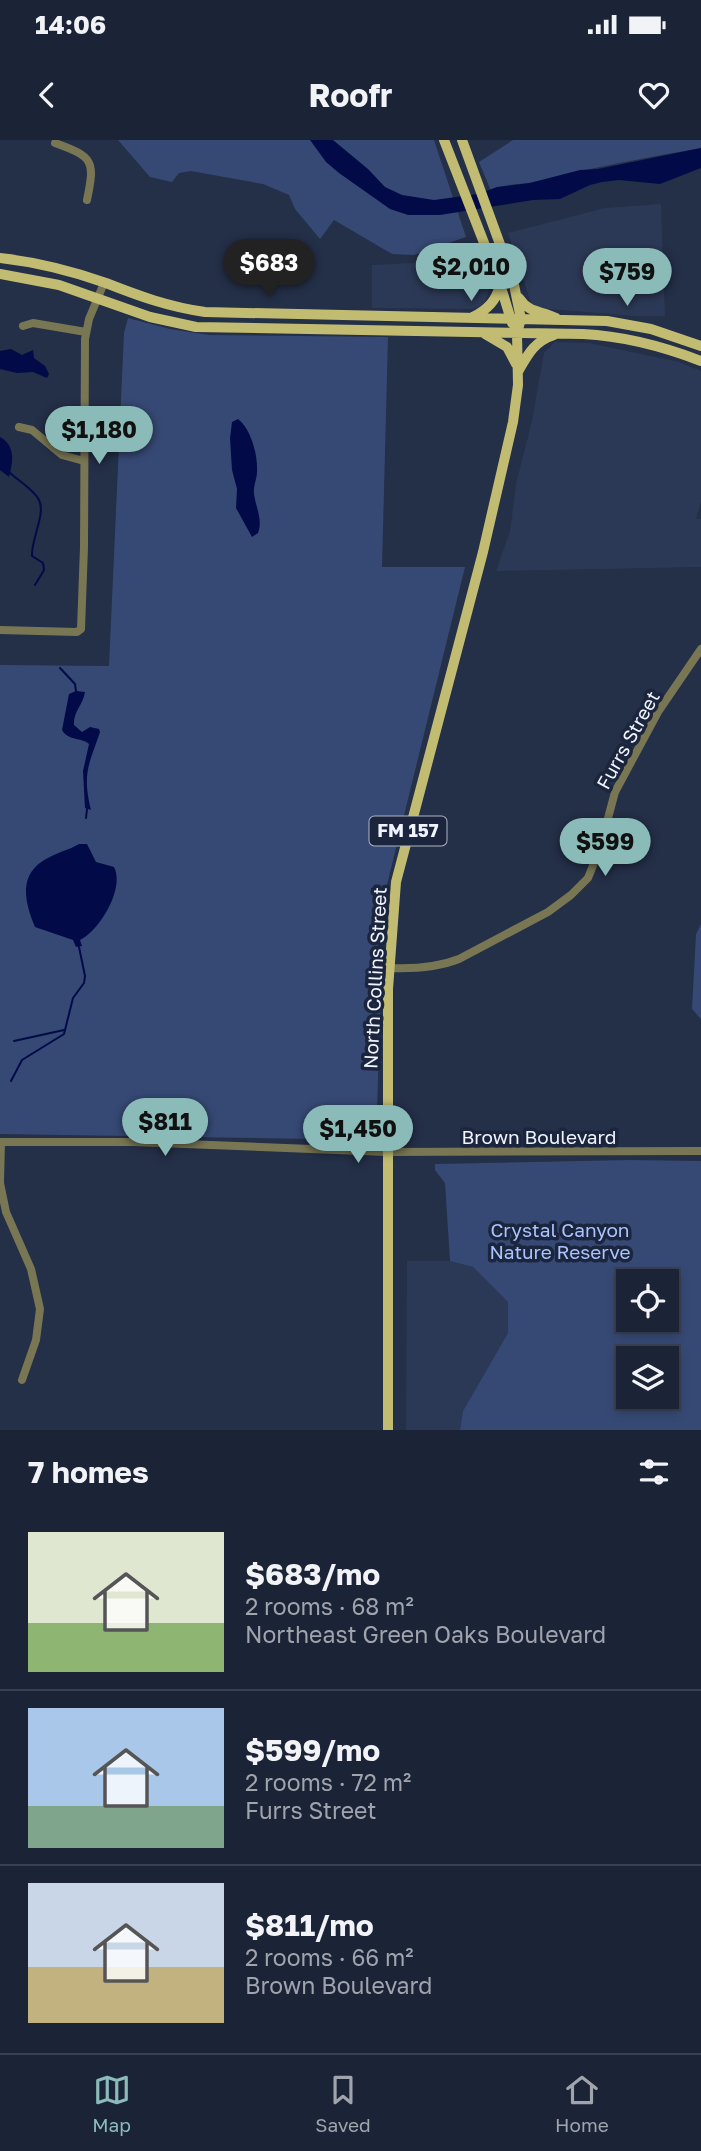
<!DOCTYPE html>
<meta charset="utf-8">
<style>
:root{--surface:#1b2336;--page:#242b3e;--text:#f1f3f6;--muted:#a0a4ad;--line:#394051;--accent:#8bbbb9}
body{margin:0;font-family:"Golos Text",sans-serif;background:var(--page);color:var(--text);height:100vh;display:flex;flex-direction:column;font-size:26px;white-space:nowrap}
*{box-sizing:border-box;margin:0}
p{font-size:23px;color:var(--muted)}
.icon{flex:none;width:38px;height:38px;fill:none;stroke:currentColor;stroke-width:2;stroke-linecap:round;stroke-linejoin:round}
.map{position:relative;height:1290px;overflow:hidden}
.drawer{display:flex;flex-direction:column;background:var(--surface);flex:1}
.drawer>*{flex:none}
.fabs{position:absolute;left:616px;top:1129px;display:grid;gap:14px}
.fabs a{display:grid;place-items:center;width:63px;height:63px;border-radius:0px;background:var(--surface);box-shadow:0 4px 10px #0003,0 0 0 2px var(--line);font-size:35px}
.price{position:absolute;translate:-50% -60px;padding:0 16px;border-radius:24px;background:var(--accent);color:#111;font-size:23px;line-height:46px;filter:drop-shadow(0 2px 4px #0008)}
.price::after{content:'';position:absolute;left:50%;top:42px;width:21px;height:16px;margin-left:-10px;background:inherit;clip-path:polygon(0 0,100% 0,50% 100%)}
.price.on{background:#222;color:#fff}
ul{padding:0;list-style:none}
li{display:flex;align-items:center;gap:21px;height:175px;padding:0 28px}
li+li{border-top:2px solid var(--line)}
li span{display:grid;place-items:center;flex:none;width:196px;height:140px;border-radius:0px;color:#555}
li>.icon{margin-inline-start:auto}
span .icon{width:84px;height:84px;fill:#fffc;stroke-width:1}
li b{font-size:30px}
h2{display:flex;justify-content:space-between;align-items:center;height:84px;padding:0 28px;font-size:30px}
.status{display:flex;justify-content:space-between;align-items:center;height:49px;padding:0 35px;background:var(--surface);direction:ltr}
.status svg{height:19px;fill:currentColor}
header{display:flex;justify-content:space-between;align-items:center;height:91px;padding:0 28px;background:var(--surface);font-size:32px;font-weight:700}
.tabs{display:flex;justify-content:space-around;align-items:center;height:98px;border-top:2px solid var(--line);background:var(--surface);font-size:19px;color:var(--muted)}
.tabs a{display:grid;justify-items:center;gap:4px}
.tabs .on{color:var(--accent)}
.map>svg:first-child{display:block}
.built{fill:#2c3956}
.green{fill:#364974;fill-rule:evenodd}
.water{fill:#020b48}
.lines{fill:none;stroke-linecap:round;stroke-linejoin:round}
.stream{stroke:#020b48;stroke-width:2}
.minor{stroke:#797654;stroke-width:8}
.major{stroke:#c2bc73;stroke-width:10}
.labels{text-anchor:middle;stroke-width:7;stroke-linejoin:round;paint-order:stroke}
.shield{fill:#1b253d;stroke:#afb6c4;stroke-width:2}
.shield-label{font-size:18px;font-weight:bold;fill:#eff4fe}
.street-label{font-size:19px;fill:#eff4fe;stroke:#1b253d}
.park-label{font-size:19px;fill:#abc4fd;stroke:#1b253d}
</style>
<div class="status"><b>14:06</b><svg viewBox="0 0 49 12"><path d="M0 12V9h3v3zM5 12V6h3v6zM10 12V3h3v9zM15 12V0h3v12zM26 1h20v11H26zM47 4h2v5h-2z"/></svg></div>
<header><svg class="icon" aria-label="back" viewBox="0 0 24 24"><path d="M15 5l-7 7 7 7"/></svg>Roofr<svg class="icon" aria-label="heart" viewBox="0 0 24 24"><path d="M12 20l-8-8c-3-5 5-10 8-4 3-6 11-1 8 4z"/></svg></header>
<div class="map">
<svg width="701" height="1290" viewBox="0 0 701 1290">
<rect width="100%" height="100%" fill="#242f48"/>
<path class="built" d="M 661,64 L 665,176 L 635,176 L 537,168 L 531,163 L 508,93 L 605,68 Z
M 475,102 L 489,151 L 485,162 L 479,167 L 473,169 L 372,168 L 372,125 L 412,123 Z
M 555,202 L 589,203 L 679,222 L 701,231 L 701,361 L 696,379 L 701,379 L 701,427 L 496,431 L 510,391 L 516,344 L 532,281 L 544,213 Z
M 407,1121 L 450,1121 L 473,1127 L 508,1162 L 508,1193 L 463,1271 L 460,1290 L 406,1290 Z"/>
<path class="green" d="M 118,0 L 434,0 L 466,97 L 414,115 L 392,114 L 334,80 L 320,99 L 295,69 L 289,55 L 263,44 L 191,31 L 179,33 L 172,42 L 150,37 Z
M 513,0 L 701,0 L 701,8 C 645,18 589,28 534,42 C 520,45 504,43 491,51 L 479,22 Z
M 128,178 L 170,189 L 209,195 L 388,197 L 382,427 L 465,427 L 384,757 L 376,1000 L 0,994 L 0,525 L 109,526 L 124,193 Z
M 701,784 L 701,879 L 692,869 L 696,794 Z
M 629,1020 L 701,1021 L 701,1290 L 460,1290 L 463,1271 L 508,1193 L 508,1162 L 473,1127 L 450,1121 L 445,1043 L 435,1030 L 435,1024 ZM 628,1141 L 667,1141 L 667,1180 L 628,1180 ZM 628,1218 L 667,1218 L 667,1256 L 628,1256 Z"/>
<path class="water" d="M 310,0 L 333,0 L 368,29 L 385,47 L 402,55 L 434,60 L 478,54 L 497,47 L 530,43 L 580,30 L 598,29 L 701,8 L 701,28 L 660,44 L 619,40 L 602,42 L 590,45 L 560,59 L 533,60 L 440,75 L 408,75 L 390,69 L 339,33 L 326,22 Z
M 11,209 L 22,215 L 33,210 L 34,218 L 45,226 L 49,234 L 47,238 L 33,232 L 17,233 L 0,229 L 0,211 Z
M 238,279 C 251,289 258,315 257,332 C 257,339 253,346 254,354 C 256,368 263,380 258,393 L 252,397 L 236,368 L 237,349 L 232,330 L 230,298 L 232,282 Z
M 0,297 C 16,306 13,322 9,337 L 0,330 Z
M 76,551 L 85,552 C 83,565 73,572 74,585 L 82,592 L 90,587 L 99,589 L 100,592 C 89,625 82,633 91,670 L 85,668 L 83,631 L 89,604 C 81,597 68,601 62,590 L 69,554 Z
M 79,704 L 87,704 L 96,722 L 114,727 C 125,748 100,790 80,800 L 82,806 L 76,807 L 73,800 L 35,787 C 24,761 18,733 48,718 C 58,712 69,710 79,704 Z"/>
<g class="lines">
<path class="stream" d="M 10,333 C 19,341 34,350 39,360 C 46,374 31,399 32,416 L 43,423 L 44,430 L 35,445
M 60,528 L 75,544 L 76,551
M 86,678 L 87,669
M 14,901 L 64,890
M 11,941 L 22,920 L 64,894 L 73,858 L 84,843 L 85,836 L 79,807"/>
<path class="minor" d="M 55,3 C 94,17 95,21 87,60
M 23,186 L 33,183 L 86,192
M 19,287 L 32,290 L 62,315 L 84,321
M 0,490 L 77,492 L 81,489 L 84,407 L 85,199 L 89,179 L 104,143
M 389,828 C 413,829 436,828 459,819 L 548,772 L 571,755 L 588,738 L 600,708 L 615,652 L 658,572 L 701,509
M 0,1002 L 133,1002 L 387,1012 L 701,1011
M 0,1042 L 1,1002
M 0,1043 L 6,1072 L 31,1129 L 40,1169 L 36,1200 L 22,1240"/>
<path class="major" d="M 444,0 L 500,144 L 512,183
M 0,118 C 36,122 72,131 106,143 C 139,156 169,167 205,172 L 607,181 L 651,189 L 701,206
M 0,134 L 59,145 L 150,177 L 196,187 L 583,194 C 624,196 662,206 701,221
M 519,158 C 530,174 540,170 556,178
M 473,177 C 488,169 496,161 500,145
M 485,194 L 507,207 L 516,224
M 519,230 C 528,214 535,201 554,195
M 388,1290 L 388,849 L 396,742 L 483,412 L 513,282 L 518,245 L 517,193 L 521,179 L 513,140 L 462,0"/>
</g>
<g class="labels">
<rect class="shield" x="369.5" y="676.5" width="77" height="29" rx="5"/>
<g class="shield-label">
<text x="408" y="697">FM 157</text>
</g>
<g class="street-label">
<text transform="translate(628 600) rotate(-61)" y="7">Furrs Street</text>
<text transform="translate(375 838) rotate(-87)" y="7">North Collins Street</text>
<text x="539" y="1004">Brown Boulevard</text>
</g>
<g class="park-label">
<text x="560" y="1097">Crystal Canyon<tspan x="560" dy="22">Nature Reserve</tspan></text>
</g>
</g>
</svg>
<div class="fabs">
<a><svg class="icon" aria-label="locate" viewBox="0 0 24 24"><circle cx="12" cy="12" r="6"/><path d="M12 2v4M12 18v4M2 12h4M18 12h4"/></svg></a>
<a><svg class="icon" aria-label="layers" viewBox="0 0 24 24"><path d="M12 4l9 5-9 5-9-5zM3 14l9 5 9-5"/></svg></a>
</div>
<b class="price on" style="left:269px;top:159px">$683</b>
<b class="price" style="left:471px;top:163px">$2,010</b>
<b class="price" style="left:627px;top:168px">$759</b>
<b class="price" style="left:99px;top:326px">$1,180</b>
<b class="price" style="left:605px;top:738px">$599</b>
<b class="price" style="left:165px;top:1018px">$811</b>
<b class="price" style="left:358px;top:1025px">$1,450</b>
</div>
<section class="drawer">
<h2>7 homes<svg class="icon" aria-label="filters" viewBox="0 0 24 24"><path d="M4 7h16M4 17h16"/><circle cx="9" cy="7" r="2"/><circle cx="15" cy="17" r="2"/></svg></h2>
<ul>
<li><span style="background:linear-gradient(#dfe7d0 65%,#8fb573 0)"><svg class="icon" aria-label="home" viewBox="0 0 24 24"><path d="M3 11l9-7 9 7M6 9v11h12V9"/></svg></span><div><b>$683/mo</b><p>2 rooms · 68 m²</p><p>Northeast Green Oaks Boulevard</p></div></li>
<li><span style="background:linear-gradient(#a9c7e8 70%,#7fa58c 0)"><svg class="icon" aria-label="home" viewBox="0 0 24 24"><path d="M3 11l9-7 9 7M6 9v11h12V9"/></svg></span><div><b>$599/mo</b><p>2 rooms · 72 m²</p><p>Furrs Street</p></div></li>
<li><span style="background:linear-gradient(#c9d6e8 60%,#c2b280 0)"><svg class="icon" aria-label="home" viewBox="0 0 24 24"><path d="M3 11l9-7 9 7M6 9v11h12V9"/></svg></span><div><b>$811/mo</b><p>2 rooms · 66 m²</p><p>Brown Boulevard</p></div></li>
</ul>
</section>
<nav class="tabs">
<a class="on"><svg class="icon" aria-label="map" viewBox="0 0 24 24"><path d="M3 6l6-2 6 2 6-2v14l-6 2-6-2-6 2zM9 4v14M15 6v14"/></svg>Map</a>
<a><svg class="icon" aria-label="saved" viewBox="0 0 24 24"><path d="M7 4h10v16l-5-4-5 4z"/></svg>Saved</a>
<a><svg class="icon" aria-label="home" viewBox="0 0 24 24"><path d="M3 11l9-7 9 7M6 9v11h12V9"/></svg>Home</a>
</nav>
